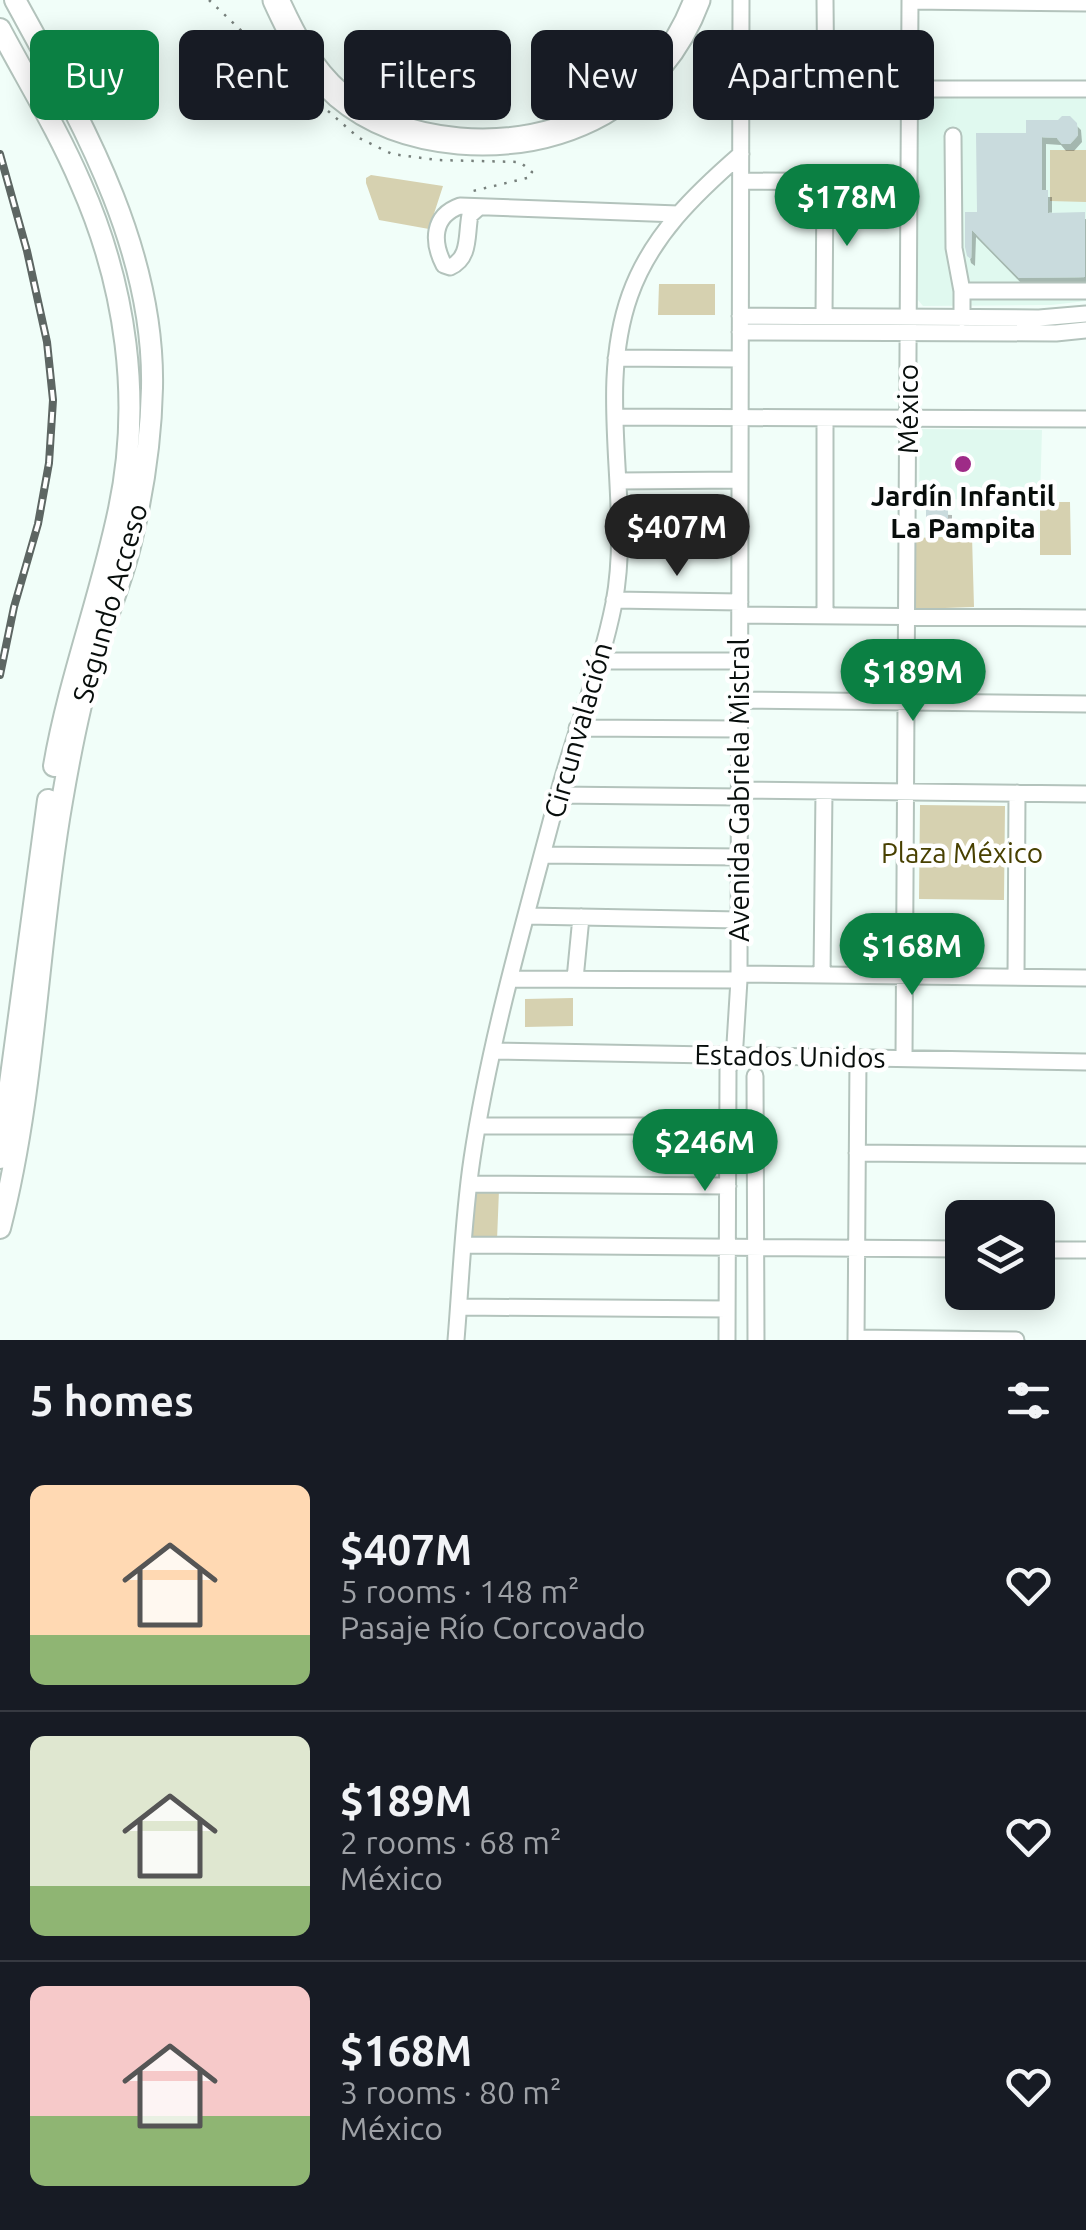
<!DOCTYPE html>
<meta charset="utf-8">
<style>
:root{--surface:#171b24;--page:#20242c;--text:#f1f3f6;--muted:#9ea1a6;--line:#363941;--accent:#0b8043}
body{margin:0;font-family:Ubuntu,sans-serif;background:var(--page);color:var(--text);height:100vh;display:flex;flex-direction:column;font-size:38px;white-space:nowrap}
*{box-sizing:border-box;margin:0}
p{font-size:32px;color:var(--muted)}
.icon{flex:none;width:55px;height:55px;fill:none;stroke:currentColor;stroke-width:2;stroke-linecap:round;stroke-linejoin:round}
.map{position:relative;height:1340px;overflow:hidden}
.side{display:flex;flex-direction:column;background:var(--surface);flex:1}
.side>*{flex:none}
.hud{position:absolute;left:30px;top:30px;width:1028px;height:90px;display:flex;gap:20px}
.buttons{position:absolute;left:945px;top:1200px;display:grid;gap:20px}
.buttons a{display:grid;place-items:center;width:110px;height:110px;border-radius:15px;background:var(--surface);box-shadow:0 5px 25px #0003;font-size:50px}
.price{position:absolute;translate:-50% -85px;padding:0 22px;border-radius:35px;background:var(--accent);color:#fff;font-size:32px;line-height:65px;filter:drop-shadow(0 2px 5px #0008)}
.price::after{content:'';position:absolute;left:50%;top:60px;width:30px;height:22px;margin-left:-15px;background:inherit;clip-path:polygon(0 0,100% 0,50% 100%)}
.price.selected{background:#222;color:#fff}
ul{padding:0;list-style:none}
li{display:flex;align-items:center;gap:30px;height:250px;padding:0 30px}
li+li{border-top:2px solid var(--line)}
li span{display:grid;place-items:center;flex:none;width:280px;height:200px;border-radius:15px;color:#555}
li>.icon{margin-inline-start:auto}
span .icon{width:120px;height:120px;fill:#fffc;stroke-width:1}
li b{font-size:42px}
h2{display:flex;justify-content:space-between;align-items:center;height:120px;padding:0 30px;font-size:42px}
.pill{padding:0 35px;border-radius:15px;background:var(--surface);box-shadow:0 5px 25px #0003;font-size:35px;line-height:90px}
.pill.selected{background:var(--accent);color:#fff}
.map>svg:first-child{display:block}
.built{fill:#e0f9ef}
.green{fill:#d6d1b0}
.building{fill:#c9dbdd;filter:url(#shadow)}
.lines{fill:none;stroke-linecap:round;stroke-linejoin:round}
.minor-casing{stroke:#b3c3bc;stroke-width:19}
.major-casing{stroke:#b3c3bc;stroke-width:24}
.highway-casing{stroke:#b3c3bc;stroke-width:29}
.path{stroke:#77807c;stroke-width:2.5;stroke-dasharray:2.5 8;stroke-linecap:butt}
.minor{stroke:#fff;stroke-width:15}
.major{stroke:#fff;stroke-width:20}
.highway{stroke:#fff;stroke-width:25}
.rail-casing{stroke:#5d6663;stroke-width:8}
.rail{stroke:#fff;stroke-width:4;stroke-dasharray:11;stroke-linecap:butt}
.poi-dot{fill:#9e2b87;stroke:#fff;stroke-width:4}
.labels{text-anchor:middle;stroke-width:9;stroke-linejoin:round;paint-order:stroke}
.street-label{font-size:28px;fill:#080e0c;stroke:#fff}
.poi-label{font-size:28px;font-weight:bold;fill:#080e0c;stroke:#fff}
.park-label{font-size:28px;fill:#484000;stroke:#fff}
</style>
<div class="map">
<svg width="1086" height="1340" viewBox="0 0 1086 1340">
<defs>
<filter id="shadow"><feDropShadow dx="4" dy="7" stdDeviation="0" flood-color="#0004"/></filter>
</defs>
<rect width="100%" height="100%" fill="#f1fef9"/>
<path class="built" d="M 1086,93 L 1086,301 L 1051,305 L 923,306 L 918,300 L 916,94 Z
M 920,429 L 1042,430 L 1040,500 L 919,499 Z"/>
<path class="green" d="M 1050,150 L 1086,150 L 1086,202 L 1050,201 Z
M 371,175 L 443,186 L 429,229 L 379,220 L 366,183 L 366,178 Z
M 659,284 L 715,284 L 715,315 L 658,315 Z
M 1040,502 L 1070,502 L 1071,555 L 1040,555 Z
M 972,536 L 974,607 L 916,609 L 914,538 Z
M 920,805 L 1005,806 L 1004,900 L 919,899 Z
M 573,998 L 573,1026 L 525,1027 L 525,999 Z
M 471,1190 L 499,1190 L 497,1240 L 469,1239 Z"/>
<path class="building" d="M 1062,116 L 1070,116 L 1077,123 L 1078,135 L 1070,144 L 1062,144 L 1057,138 L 1042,137 L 1042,190 L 1048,190 L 1048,213 L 1085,212 L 1085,277 L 1019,278 L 972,230 L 971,259 L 967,256 L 965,247 L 965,212 L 977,212 L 976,133 L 1026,133 L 1026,120 L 1058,120 Z
M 926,507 L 948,508 L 948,523 L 926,522 Z"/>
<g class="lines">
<defs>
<path id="minor" d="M 825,0 L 826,103
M 910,1 L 1086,3
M 910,89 L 1086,89
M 741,104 L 910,102
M 953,136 L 954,248 L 962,291 L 962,318
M 741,181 L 909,182
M 478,208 L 470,215 C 466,234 471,258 450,267 L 444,265 C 432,242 432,216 460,206 L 678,214
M 962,291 L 1086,291
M 740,316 L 1039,318 L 1086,314
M 824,317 L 825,182
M 740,332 L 1056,333 L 1086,330
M 616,358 L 740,359
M 616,417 L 1086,419
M 618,481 L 740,480
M 619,540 L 740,541
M 614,600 L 740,602
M 740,615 L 1086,618
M 825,616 L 825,418
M 598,661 L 740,661
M 739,700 L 1086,704
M 577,728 L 739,729
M 739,790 L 1086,794
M 557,795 L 739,797
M 542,855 L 739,857
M 527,916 L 739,920
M 739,974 L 1086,978
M 822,975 L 824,791
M 1016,977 L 1017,793
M 510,979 L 739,980
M 575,979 L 581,917
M 493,1051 L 1086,1062
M 904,1058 L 910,0
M 755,1076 L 756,1340
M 478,1126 L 728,1126
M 857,1153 L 1086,1155
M 469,1184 L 728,1186
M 464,1245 L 962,1249
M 1038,1250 L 1086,1250
M 459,1307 L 727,1309
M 856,1338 L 1016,1340
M 456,1340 C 461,1280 463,1219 472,1159 C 490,1038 526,917 557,799 C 574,733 601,669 614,603 C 633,502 595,393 630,295 C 651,236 695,194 741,154
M 727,1340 L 728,1070 L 735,1044 L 739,980 L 741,0
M 856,1340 L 858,1058"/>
<path id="major" d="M 0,29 C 27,80 58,130 81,184 C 126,286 142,400 119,509 C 101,596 69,679 54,766
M 0,1158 L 48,800
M 0,1228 C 36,1088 37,942 62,801 C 70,754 79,706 93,660 C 105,619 123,580 132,538 C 143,491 151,437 152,388 C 155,247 80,119 15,0"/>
<path id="highway" d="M 276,0 C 292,35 309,69 339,95 C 373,124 415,137 459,141 C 563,149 659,102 697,0"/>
</defs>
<use href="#minor" class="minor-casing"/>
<use href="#major" class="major-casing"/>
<use href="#highway" class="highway-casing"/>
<path class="path" d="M 209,0 L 249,38 L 279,51
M 328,111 L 359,138 L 392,154 L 437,160 L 520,162 L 532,172 L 531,177 L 473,191"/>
<use href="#minor" class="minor"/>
<use href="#major" class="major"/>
<use href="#highway" class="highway"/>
<defs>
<path id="rail" d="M 0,154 L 27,251 L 47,342 L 53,400 L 49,463 L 38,524 L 14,607 L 0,675"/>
</defs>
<use href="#rail" class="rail-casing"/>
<use href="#rail" class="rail"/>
</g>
<circle class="poi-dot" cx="963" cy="464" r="10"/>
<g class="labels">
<g class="street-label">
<text transform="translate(908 409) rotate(-90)" y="10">México</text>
<text transform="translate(110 603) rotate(-74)" y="10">Segundo Acceso</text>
<text transform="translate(578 730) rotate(-74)" y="10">Circunvalación</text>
<text transform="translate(739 790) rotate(-90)" y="10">Avenida Gabriela Mistral</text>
<text transform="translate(790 1056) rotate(1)" y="10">Estados Unidos</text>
</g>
<g class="poi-label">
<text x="963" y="506">Jardín Infantil<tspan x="963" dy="32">La Pampita</tspan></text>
</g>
<g class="park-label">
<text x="962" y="863">Plaza México</text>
</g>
</g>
</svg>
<div class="buttons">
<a><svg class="icon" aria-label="layers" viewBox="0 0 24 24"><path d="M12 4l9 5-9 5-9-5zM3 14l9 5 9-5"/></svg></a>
</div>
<b class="price" style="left:847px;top:249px">$178M</b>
<b class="price selected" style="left:677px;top:579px">$407M</b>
<b class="price" style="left:913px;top:724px">$189M</b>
<b class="price" style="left:912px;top:998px">$168M</b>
<b class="price" style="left:705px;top:1194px">$246M</b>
<div class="hud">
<a class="pill selected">Buy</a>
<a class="pill">Rent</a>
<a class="pill">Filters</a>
<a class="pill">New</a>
<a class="pill">Apartment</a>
</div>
</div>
<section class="side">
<h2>5 homes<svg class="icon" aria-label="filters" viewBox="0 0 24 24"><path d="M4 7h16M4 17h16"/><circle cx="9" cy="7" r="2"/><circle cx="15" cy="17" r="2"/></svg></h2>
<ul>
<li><span style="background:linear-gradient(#ffd9b3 75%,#8fb573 0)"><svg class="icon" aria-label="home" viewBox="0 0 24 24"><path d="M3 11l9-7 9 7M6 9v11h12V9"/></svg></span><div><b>$407M</b><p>5 rooms · 148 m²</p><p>Pasaje Río Corcovado</p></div><svg class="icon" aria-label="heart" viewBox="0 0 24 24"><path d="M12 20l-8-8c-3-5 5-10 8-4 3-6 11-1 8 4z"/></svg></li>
<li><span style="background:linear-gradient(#dfe7d0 75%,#8fb573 0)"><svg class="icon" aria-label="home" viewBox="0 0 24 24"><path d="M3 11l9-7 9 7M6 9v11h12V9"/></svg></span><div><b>$189M</b><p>2 rooms · 68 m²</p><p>México</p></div><svg class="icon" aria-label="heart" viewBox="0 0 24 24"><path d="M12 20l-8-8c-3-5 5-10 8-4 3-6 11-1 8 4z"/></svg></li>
<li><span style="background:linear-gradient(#f6c9c9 65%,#8fb573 0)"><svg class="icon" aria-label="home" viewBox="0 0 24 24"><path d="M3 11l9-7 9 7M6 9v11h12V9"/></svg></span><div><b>$168M</b><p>3 rooms · 80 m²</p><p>México</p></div><svg class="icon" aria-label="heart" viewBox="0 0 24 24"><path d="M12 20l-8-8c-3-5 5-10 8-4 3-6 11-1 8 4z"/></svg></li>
</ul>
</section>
